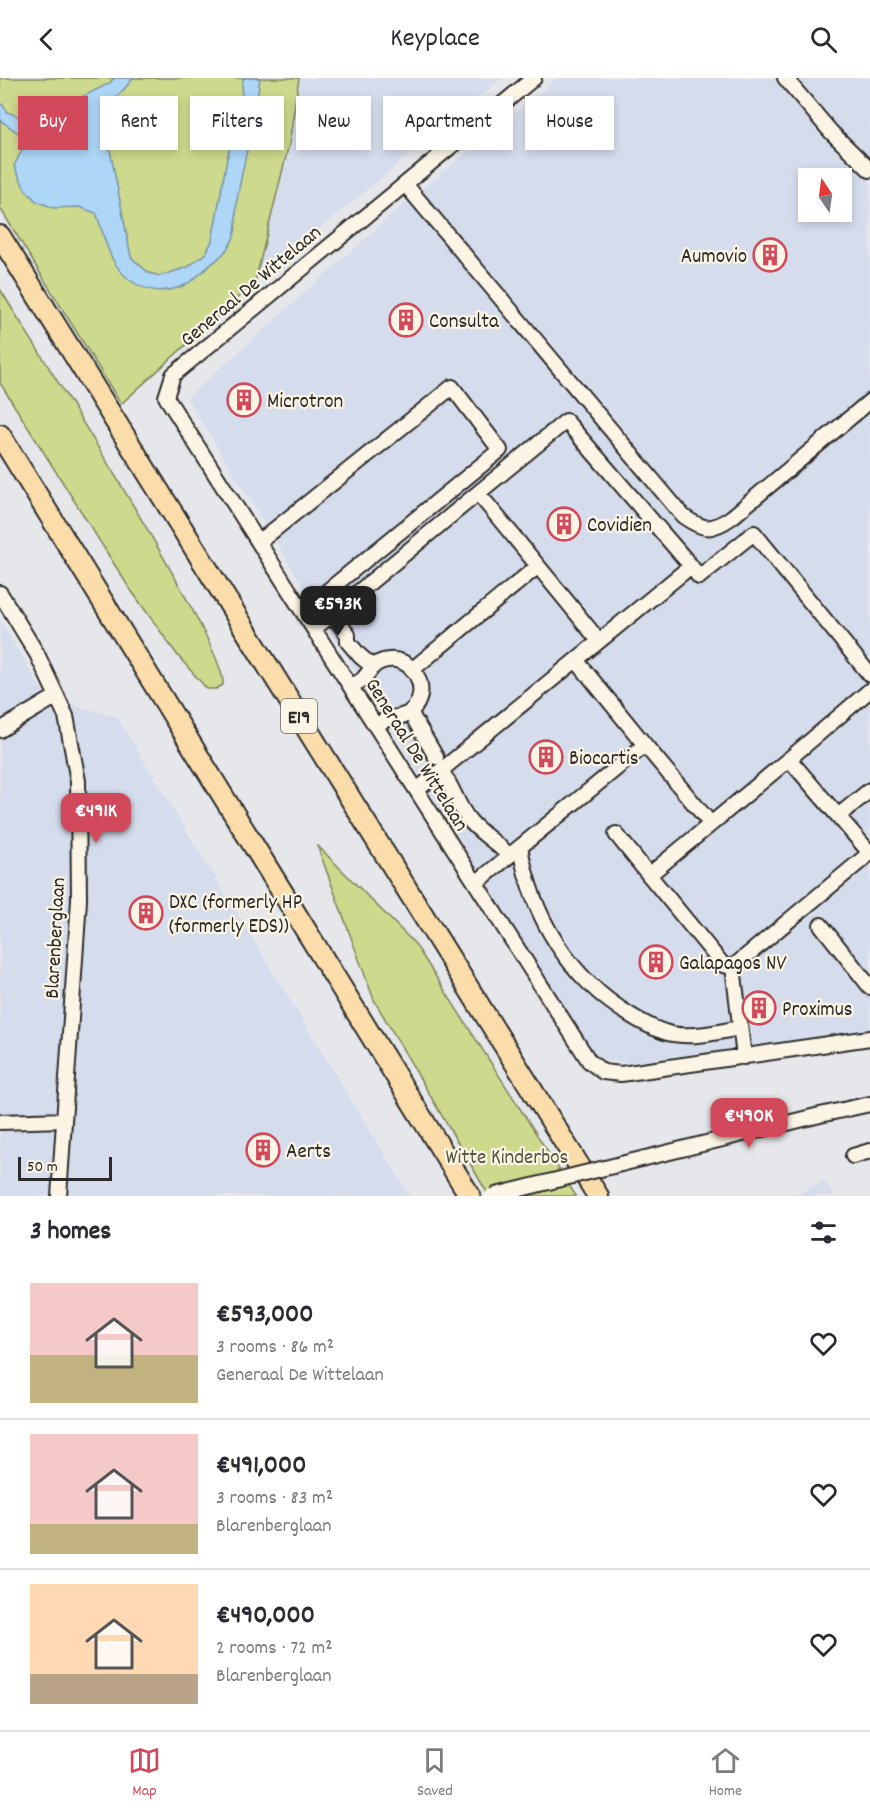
<!DOCTYPE html>
<meta charset="utf-8">
<style>
:root{--surface:#fff;--page:#f2f2f3;--text:#2b2b33;--muted:#7c7c81;--line:#e1e1e2;--accent:#d1495b}
body{margin:0;font-family:Dekko,sans-serif;background:var(--page);color:var(--text);height:100vh;display:flex;flex-direction:column;font-size:22px;white-space:nowrap}
*{box-sizing:border-box;margin:0}
p{font-size:20px;color:var(--muted)}
.icon{flex:none;width:33px;height:33px;fill:none;stroke:currentColor;stroke-width:2;stroke-linecap:round;stroke-linejoin:round}
.map{position:relative;height:1118px;overflow:hidden}
.sheet{display:flex;flex-direction:column;background:var(--surface);flex:1}
.sheet>*{flex:none}
.hud{position:absolute;left:18px;top:18px;width:834px;height:54px;display:flex;gap:12px}
.needle{width:39px;rotate:347deg}
.tools{position:absolute;left:798px;top:90px;display:grid;gap:12px}
.tools a{display:grid;place-items:center;width:54px;height:54px;border-radius:0px;background:var(--surface);box-shadow:0 3px 9px #0003;font-size:30px}
.scale{position:absolute;left:18px;bottom:15px;width:94px;box-sizing:border-box;padding-left:6px;border:3px solid #2b2b2b;border-top:0;font-size:16px;line-height:21px;white-space:nowrap;color:#2b2b2b;-webkit-text-stroke:4px #fcf5e5;paint-order:stroke}
.price{position:absolute;translate:-50% -51px;padding:0 14px;border-radius:12px;background:var(--accent);color:#fff;font-size:20px;line-height:39px;filter:drop-shadow(0 2px 3px #0008)}
.price::after{content:'';position:absolute;left:50%;top:36px;width:18px;height:14px;margin-left:-9px;background:inherit;clip-path:polygon(0 0,100% 0,50% 100%)}
.price.current{background:#222;color:#fff}
ul{padding:0;list-style:none}
li{display:flex;align-items:center;gap:18px;height:150px;padding:0 30px}
li+li{border-top:2px solid var(--line)}
li span{display:grid;place-items:center;flex:none;width:168px;height:120px;border-radius:0px;color:#555}
li>.icon{margin-inline-start:auto}
span .icon{width:72px;height:72px;fill:#fffc;stroke-width:1}
li b{font-size:26px}
h2{display:flex;justify-content:space-between;align-items:center;height:72px;padding:0 30px;font-size:26px}
.tag{padding:0 21px;border-radius:0px;background:var(--surface);box-shadow:0 3px 9px #0003;font-size:21px;line-height:54px}
.tag.current{background:var(--accent);color:#fff}
header{display:flex;justify-content:space-between;align-items:center;height:78px;padding:0 30px;background:var(--surface);font-size:27px;font-weight:600}
.dock{display:flex;justify-content:space-around;align-items:center;height:84px;border-top:2px solid var(--line);background:var(--surface);font-size:16px;color:var(--muted)}
.dock a{display:grid;justify-items:center;gap:3px}
.dock .current{color:var(--accent)}
.map>svg:first-child{display:block}
.built{fill:#d5dded;fill-rule:evenodd}
.green{fill:#cdd98c;stroke:#7c825c;stroke-width:1.5}
.water{fill:#add6f7;stroke:#7992a5;stroke-width:1.5}
.lines{fill:none;stroke-linecap:round;stroke-linejoin:round}
.minor-casing{stroke:#2b2b2b;stroke-width:18}
.highway-casing{stroke:#2b2b2b;stroke-width:24}
.minor{stroke:#fcf5e5;stroke-width:14}
.highway{stroke:#fbddab;stroke-width:20}
.minor-bridge-casing{stroke:#2b2b2b;stroke-width:18;stroke-linecap:butt}
.minor-bridge{stroke:#fcf5e5;stroke-width:14}
.labels{text-anchor:middle;stroke-width:4.5;stroke-linejoin:round;paint-order:stroke}
.shield{fill:#fcf5e5;stroke:#6a6863;stroke-width:1.5}
.shield-label{font-size:20px;font-weight:bold;fill:#2b2b2b}
.poi-label{font-size:21px;fill:#2b2b2b;stroke:#fcf5e5;text-anchor:start}
.street-label{font-size:21px;fill:#2b2b2b;stroke:#fcf5e5}
.park-label{font-size:21px;fill:#545643;stroke:#fcf5e5}
</style>
<header><svg class="icon" aria-label="back" viewBox="0 0 24 24"><path d="M15 5l-7 7 7 7"/></svg>Keyplace<svg class="icon" aria-label="search" viewBox="0 0 24 24"><circle cx="10" cy="10" r="6"/><path d="M15 15l6 6"/></svg></header>
<div class="map">
<svg width="870" height="1118" viewBox="0 0 870 1118">
<rect width="100%" height="100%" fill="#e5e7ea"/>
<filter id="ink" filterUnits="userSpaceOnUse"><feTurbulence type="fractalNoise" baseFrequency=".0167" numOctaves="2"/><feDisplacementMap in="SourceGraphic" scale="12" xChannelSelector="R" yChannelSelector="G"/><feConvolveMatrix kernelMatrix="1 2 1 2 8 2 1 2 1" color-interpolation-filters="sRGB"/></filter>
<g filter="url(#ink)">
<path class="built" d="M 299,0 L 502,0 L 255,204 L 289,66 Z
M 557,0 L 870,0 L 870,951 L 629,985 L 602,982 L 585,965 L 187,320 L 403,127 ZM 808,100 L 842,100 L 842,134 L 808,134 Z
M 0,542 L 46,619 L 117,639 L 410,1118 L 0,1118 Z
M 824,1103 L 835,1118 L 794,1118 Z"/>
<path class="green" d="M 0,0 L 299,0 L 289,66 L 255,204 L 121,326 L 0,130 Z
M 0,211 C 31,262 230,572 223,607 L 216,611 L 207,611 L 178,578 L 128,508 L 0,305 Z
M 317,767 L 415,866 L 576,1118 L 489,1118 L 374,922 Z"/>
<path class="water" d="M 114,0 L 133,0 C 121,18 110,19 104,41 L 131,179 L 149,195 L 160,198 L 188,189 L 206,175 L 212,163 L 227,81 L 238,36 L 243,32 L 241,24 L 243,0 L 260,0 C 255,41 244,81 237,122 C 235,133 238,147 234,158 C 229,175 213,184 201,195 C 173,223 132,217 113,182 C 105,168 102,150 96,135 L 79,129 L 54,130 L 36,123 L 25,111 L 14,88 L 24,68 L 21,57 L 0,42 L 0,26 L 3,27 L 7,34 L 33,44 L 110,5 Z"/>
<g class="lines">
<defs>
<path id="minor" d="M 534,0 L 173,297 L 166,319 L 589,983 L 603,994 L 621,996 L 870,960
M 785,0 L 831,54 L 870,92
M 405,106 L 683,438 C 704,453 712,453 732,439 L 870,323
M 478,415 L 566,343 L 691,488
M 259,464 L 452,309 L 500,372 L 303,533
M 0,515 L 37,576 L 66,638 L 78,703 L 79,822 L 59,1118
M 332,536 L 348,557 L 348,564 L 360,578 L 372,588
M 314,551 L 478,415 L 538,488
M 413,591 L 538,488 L 599,563
M 351,609 C 354,606 360,604 363,601 C 370,594 372,586 383,583 C 413,574 434,614 410,634 C 403,640 396,638 388,641 C 384,642 379,646 376,648
M 410,634 L 436,679
M 0,652 L 57,618
M 645,667 L 711,746 L 649,797 L 723,887 L 733,889
M 789,681 L 870,612
M 441,693 C 453,708 457,728 470,743 C 481,756 498,765 509,778
M 417,712 L 691,488 L 699,499 L 754,455 L 870,597
M 838,738 L 870,712
M 711,746 L 789,681 L 870,775 L 733,889 L 744,979
M 616,756 L 649,797
M 520,769 C 532,839 569,900 630,937 C 643,945 657,953 672,956 C 694,960 719,954 740,950
M 476,805 L 645,667 L 576,582
M 821,847 L 870,909
M 0,1044 L 64,1042
M 853,1078 L 870,1073
M 621,1086 L 820,1037 L 870,1026"/>
<path id="highway" d="M 0,158 L 598,1118
M 0,357 L 470,1118"/>
</defs>
<use href="#minor" class="minor-casing"/>
<use href="#highway" class="highway-casing"/>
<use href="#minor" class="minor"/>
<use href="#highway" class="highway"/>
<defs>
<path id="minor-bridge" d="M 492,1118 L 621,1086"/>
</defs>
<use href="#minor-bridge" class="minor-bridge-casing"/>
<use href="#minor-bridge" class="minor-bridge"/>
</g>
</g>
<defs>
<symbol id="building-ring" viewBox="-11 -11 22 22"><circle r="9.5" fill="#fcf5e5" stroke="#d1495b" stroke-width="1.5"/><path d="M-4-6H4V6H1V3H-1V6H-4ZM-2.5-4.3h1.7v1.8h-1.7ZM.8-4.3h1.7v1.8H.8ZM-2.5-1h1.7V.8h-1.7ZM.8-1h1.7V.8H.8Z" fill="#d1495b"/></symbol>
</defs>
<g fill-rule="evenodd">
<use href="#building-ring" x="751" y="158" width="38" height="38"/>
<use href="#building-ring" x="387" y="223" width="38" height="38"/>
<use href="#building-ring" x="225" y="303" width="38" height="38"/>
<use href="#building-ring" x="545" y="427" width="38" height="38"/>
<use href="#building-ring" x="527" y="660" width="38" height="38"/>
<use href="#building-ring" x="127" y="816" width="38" height="38"/>
<use href="#building-ring" x="637" y="865" width="38" height="38"/>
<use href="#building-ring" x="740" y="911" width="38" height="38"/>
<use href="#building-ring" x="244" y="1053" width="38" height="38"/>
</g>
<g class="labels">
<rect class="shield" x="281" y="621" width="36" height="34" rx="4.5"/>
<g class="shield-label">
<text x="299" y="645">E19</text>
</g>
<g class="poi-label">
<text x="747" y="184" text-anchor="end">Aumovio</text>
<text x="429" y="249">Consulta</text>
<text x="267" y="329">Microtron</text>
<text x="587" y="453">Covidien</text>
<text x="569" y="686">Biocartis</text>
<text x="169" y="830">DXC (formerly HP<tspan x="169" dy="24">(formerly EDS))</tspan></text>
<text x="679" y="891">Galapagos NV</text>
<text x="782" y="937">Proximus</text>
<text x="286" y="1079">Aerts</text>
</g>
<g class="street-label">
<text transform="translate(250 207) rotate(-40)" y="7">Generaal De Wittelaan</text>
<text transform="translate(418 676) rotate(58)" y="7">Generaal De Wittelaan</text>
<text transform="translate(54 860) rotate(-87)" y="7">Blarenberglaan</text>
</g>
<g class="park-label">
<text x="507" y="1085">Witte Kinderbos</text>
</g>
</g>
</svg>
<div class="tools">
<a><svg class="needle" viewBox="-14 -14 28 28"><path d="M0-13l5 13h-10z" fill="#e53935"/><path d="M0 13l5-13h-10z" fill="#7c7c81"/></svg></a>
</div>
<div class="scale">50 m</div>
<b class="price current" style="left:338px;top:559px">€593K</b>
<b class="price" style="left:96px;top:766px">€491K</b>
<b class="price" style="left:749px;top:1071px">€490K</b>
<div class="hud">
<a class="tag current">Buy</a>
<a class="tag">Rent</a>
<a class="tag">Filters</a>
<a class="tag">New</a>
<a class="tag">Apartment</a>
<a class="tag">House</a>
</div>
</div>
<section class="sheet">
<h2>3 homes<svg class="icon" aria-label="filters" viewBox="0 0 24 24"><path d="M4 7h16M4 17h16"/><circle cx="9" cy="7" r="2"/><circle cx="15" cy="17" r="2"/></svg></h2>
<ul>
<li><span style="background:linear-gradient(#f6c9c9 60%,#c2b280 0)"><svg class="icon" aria-label="home" viewBox="0 0 24 24"><path d="M3 11l9-7 9 7M6 9v11h12V9"/></svg></span><div><b>€593,000</b><p>3 rooms · 86 m²</p><p>Generaal De Wittelaan</p></div><svg class="icon" aria-label="heart" viewBox="0 0 24 24"><path d="M12 20l-8-8c-3-5 5-10 8-4 3-6 11-1 8 4z"/></svg></li>
<li><span style="background:linear-gradient(#f6c9c9 75%,#c2b280 0)"><svg class="icon" aria-label="home" viewBox="0 0 24 24"><path d="M3 11l9-7 9 7M6 9v11h12V9"/></svg></span><div><b>€491,000</b><p>3 rooms · 83 m²</p><p>Blarenberglaan</p></div><svg class="icon" aria-label="heart" viewBox="0 0 24 24"><path d="M12 20l-8-8c-3-5 5-10 8-4 3-6 11-1 8 4z"/></svg></li>
<li><span style="background:linear-gradient(#ffd9b3 75%,#b9a48a 0)"><svg class="icon" aria-label="home" viewBox="0 0 24 24"><path d="M3 11l9-7 9 7M6 9v11h12V9"/></svg></span><div><b>€490,000</b><p>2 rooms · 72 m²</p><p>Blarenberglaan</p></div><svg class="icon" aria-label="heart" viewBox="0 0 24 24"><path d="M12 20l-8-8c-3-5 5-10 8-4 3-6 11-1 8 4z"/></svg></li>
</ul>
</section>
<nav class="dock">
<a class="current"><svg class="icon" aria-label="map" viewBox="0 0 24 24"><path d="M3 6l6-2 6 2 6-2v14l-6 2-6-2-6 2zM9 4v14M15 6v14"/></svg>Map</a>
<a><svg class="icon" aria-label="saved" viewBox="0 0 24 24"><path d="M7 4h10v16l-5-4-5 4z"/></svg>Saved</a>
<a><svg class="icon" aria-label="home" viewBox="0 0 24 24"><path d="M3 11l9-7 9 7M6 9v11h12V9"/></svg>Home</a>
</nav>
